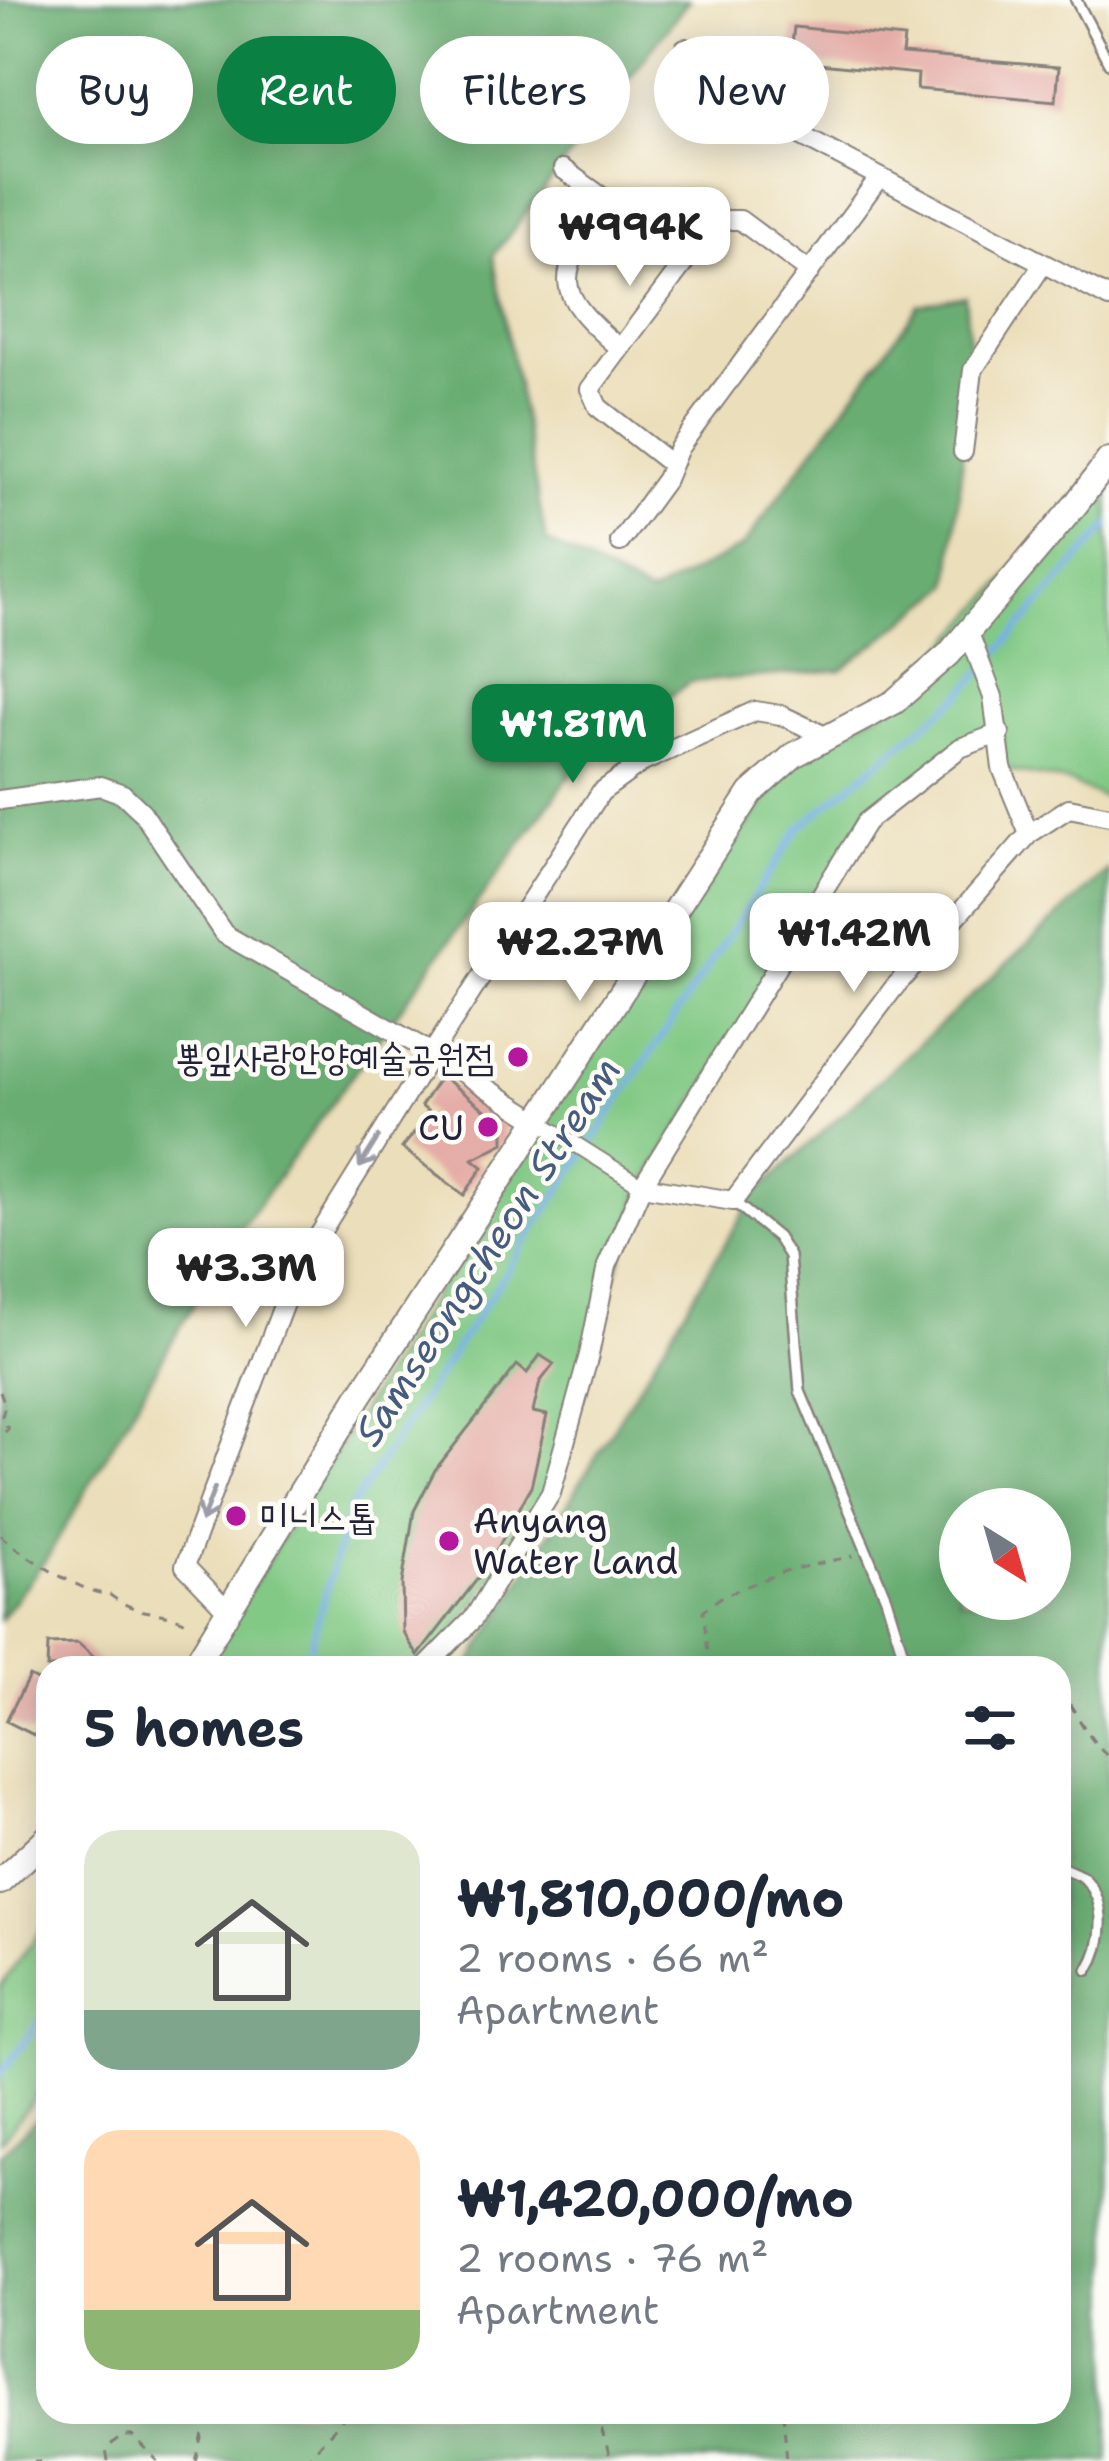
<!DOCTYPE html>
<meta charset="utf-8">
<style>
:root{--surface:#fff;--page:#f6f6f7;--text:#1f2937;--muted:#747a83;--accent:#0b8043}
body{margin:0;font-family:"Shantell Sans","Poor Story",sans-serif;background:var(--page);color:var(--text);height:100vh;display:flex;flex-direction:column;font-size:45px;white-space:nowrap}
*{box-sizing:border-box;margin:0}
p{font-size:39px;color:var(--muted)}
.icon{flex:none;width:66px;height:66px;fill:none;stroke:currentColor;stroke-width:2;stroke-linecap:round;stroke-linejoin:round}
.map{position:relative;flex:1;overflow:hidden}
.drawer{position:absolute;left:36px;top:1656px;width:1035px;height:768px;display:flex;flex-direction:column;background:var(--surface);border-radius:36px;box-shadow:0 6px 30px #0003}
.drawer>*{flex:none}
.hud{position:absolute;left:36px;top:36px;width:1038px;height:108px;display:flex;gap:24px}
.needle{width:78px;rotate:143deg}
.tools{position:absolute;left:939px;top:1488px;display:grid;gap:24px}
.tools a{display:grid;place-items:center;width:132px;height:132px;border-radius:50%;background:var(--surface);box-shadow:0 6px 30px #0003;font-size:60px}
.price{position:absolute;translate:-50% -102px;padding:0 27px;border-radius:24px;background:#fff;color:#222;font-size:39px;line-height:78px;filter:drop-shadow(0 3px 6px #0008)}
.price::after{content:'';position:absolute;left:50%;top:72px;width:36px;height:27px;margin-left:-18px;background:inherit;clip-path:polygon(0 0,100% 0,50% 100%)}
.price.current{background:var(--accent);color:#fff}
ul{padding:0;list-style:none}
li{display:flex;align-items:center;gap:36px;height:300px;padding:0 48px}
li span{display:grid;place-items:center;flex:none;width:336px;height:240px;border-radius:36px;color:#555}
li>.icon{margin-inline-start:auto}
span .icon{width:144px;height:144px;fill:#fffc;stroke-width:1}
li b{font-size:51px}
h2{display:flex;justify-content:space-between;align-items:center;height:144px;padding:0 48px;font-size:51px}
.chip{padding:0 42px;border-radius:54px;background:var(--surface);box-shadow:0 6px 30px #0003;font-size:42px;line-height:108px}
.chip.current{background:var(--accent);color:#fff}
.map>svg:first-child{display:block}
.green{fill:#82c985;stroke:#527660;stroke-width:3}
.forest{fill:#69ad72;stroke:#466856;stroke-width:3;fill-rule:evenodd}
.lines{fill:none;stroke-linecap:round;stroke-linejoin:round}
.stream{stroke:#79b0e8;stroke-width:6}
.building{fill:#e5ada7}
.service-casing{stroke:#86807a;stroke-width:14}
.pedestrian-casing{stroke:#86807a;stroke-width:18}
.minor-casing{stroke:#86807a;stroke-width:22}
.tertiary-casing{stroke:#86807a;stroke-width:28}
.path{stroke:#86807a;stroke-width:3;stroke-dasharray:9 9;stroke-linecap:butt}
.service{stroke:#fff;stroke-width:9}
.pedestrian{stroke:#fff;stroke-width:14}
.minor{stroke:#fff;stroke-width:18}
.tertiary{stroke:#fff;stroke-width:24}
.oneway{stroke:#9c9ca7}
.poi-dot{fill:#b5179e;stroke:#fdfcf7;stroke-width:4.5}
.labels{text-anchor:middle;stroke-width:9;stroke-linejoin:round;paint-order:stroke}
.poi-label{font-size:36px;fill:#22223b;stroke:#fdfcf7;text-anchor:end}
.water-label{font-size:39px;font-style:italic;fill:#455b80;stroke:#fdfcf7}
</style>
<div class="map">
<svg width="1109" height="2461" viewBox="0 0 1109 2461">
<rect width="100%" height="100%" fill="#fdfcf7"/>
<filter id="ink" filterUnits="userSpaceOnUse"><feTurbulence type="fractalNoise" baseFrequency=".00833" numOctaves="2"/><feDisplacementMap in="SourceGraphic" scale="24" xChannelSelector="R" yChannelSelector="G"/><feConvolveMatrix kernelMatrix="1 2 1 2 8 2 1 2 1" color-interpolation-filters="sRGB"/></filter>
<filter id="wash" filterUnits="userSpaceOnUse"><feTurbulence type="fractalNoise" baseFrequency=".004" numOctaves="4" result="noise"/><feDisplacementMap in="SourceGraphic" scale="48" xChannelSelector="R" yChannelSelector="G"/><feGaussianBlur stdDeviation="2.7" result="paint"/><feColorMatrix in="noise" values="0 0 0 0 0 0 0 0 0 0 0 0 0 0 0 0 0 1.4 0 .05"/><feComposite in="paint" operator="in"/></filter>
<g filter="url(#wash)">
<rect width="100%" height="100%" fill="#ebdeba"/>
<path class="green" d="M 1109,464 L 1109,797 L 1106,799 L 1068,782 L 1003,769 L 1001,736 L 962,750 L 867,824 L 643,1187 L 570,1423 L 552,1495 L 428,1668 L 200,1668 L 541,1124 L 795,757 L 895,703 Z
M 48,1920 L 48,2081 L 0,2142 L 0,1987 Z"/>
<path class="forest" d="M 0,0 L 689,0 L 493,256 L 546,541 L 650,595 L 743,546 L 919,305 L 965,296 L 971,366 L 950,586 L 841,670 L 689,682 L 571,774 L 223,1253 L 49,1555 L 0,1620 Z
M 1109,870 L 1109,2461 L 0,2461 L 0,2154 L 48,2109 L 48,2412 L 1059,2412 L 1059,1668 L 468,1668 L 755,1194 ZM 960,1509 L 1050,1509 L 1050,1599 L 960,1599 Z"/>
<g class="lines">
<path class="stream" d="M 304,1668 L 349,1510 L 800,827 L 961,695 L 1109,525
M 0,2075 L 48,2010"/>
</g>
<g id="blocks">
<path class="building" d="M 794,27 L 904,38 L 902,54 L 1059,67 L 1056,101 L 917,89 L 918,74 L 790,61 Z
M 441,1076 L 504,1124 L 504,1143 L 473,1159 L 483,1167 L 464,1195 L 402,1148 L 430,1113 L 421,1106 Z
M 540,1355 L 554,1364 L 540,1382 L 533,1412 L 547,1415 L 531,1487 L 489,1564 L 418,1656 L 403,1632 L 402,1583 L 414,1511 L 435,1470 L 517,1365 L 527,1373 Z
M 78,1643 L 106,1668 L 47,1668 L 48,1644 Z
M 29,1676 L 48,1686 L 48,1742 L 6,1721 Z"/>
</g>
</g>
<g filter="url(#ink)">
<use href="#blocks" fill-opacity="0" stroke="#86807a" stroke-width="3"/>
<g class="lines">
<defs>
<path id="service" d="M 1076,0 L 1109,63
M 733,1201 L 777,1237 L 789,1256 L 800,1391 L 886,1598 L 902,1650 L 919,1668
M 1059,1866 C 1066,1870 1080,1874 1085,1879 C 1108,1903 1104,1944 1088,1970"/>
<path id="pedestrian" d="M 540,1122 L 642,1186"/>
<path id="minor" d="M 685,48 L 707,86 L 1109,298
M 563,169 L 687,258
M 607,202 C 560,275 546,286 619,348
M 963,452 L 973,370 L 1043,264
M 671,464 L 598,407 L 590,389 L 716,220 L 740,220 L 810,272
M 620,542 L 666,479 L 679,448 L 878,179
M 969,633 L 993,697 L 1002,768 L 1029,834
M 0,800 L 101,786 L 123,794 L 142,812 L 224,934 L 432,1053 L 540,1122
M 642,1186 L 733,1201 L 893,989 L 1029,834 L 1069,808 L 1109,816
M 228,1611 L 185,1566 L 295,1274 L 432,1053 L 601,792 L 641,763 L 755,711 L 781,715 L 827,737
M 425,1668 L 473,1619 L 551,1493 L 589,1355 L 607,1266 L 642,1186 L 866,822 L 960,748 L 1000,733"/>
<path id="tertiary" d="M 193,1668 L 359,1397 L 751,793 L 794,755 L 894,702 L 949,654 L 1076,504 L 1109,460
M 0,1882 L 48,1837"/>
</defs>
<use href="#service" class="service-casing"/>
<use href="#pedestrian" class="pedestrian-casing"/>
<use href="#minor" class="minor-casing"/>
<use href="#tertiary" class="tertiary-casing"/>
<path class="path" d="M 0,1391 L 5,1405 L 2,1416 L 8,1429 L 0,1437
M 0,1535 C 19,1553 86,1596 109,1594 C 138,1618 162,1608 190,1624
M 710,1668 L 703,1611 L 722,1596 L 785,1571 L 853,1556
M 1059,1690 C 1078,1712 1086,1739 1109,1757
M 1059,1982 L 1075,1975
M 596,2412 L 611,2461
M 783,2412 L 787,2461
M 34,2461 L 41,2461
M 108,2461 L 106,2450 L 122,2436 L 132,2436 L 158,2461
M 196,2461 L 204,2431 L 201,2412
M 305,2461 L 349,2412"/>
<use href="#service" class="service"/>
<use href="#pedestrian" class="pedestrian"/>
<use href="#minor" class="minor"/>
<use href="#tertiary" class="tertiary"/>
</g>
<defs><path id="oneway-shaft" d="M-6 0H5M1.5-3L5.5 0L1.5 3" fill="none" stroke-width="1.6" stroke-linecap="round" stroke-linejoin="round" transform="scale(3)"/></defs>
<g class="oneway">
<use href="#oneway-shaft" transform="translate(369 1152) rotate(122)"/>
<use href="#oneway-shaft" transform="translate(208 1505) rotate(111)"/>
</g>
</g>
<g class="poi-dot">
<circle cx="518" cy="1057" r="12"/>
<circle cx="488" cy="1127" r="12"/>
<circle cx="236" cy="1516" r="12"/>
<circle cx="449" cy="1541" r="12"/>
</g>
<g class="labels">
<g class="poi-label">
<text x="494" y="1070">뽕잎사랑안양예술공원점</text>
<text x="464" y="1140">CU</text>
<text x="260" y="1529" text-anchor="start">미니스톱</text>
<text x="473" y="1533" text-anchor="start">Anyang<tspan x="473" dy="41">Water Land</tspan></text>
</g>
<g class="water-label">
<text transform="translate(487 1251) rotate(-57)" y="14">Samseongcheon Stream</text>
</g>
</g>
</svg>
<div class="tools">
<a><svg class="needle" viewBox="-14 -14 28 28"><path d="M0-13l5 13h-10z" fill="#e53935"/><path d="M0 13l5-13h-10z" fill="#747a83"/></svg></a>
</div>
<b class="price" style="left:630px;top:289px">₩994K</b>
<b class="price current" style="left:573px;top:786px">₩1.81M</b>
<b class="price" style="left:854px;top:995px">₩1.42M</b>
<b class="price" style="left:580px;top:1004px">₩2.27M</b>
<b class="price" style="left:246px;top:1330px">₩3.3M</b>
<div class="hud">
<a class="chip">Buy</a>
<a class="chip current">Rent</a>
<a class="chip">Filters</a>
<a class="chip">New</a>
</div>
<section class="drawer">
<h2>5 homes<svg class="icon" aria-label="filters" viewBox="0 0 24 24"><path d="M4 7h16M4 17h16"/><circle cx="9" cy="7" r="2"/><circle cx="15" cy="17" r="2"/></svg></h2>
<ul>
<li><span style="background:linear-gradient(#dfe7d0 75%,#7fa58c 0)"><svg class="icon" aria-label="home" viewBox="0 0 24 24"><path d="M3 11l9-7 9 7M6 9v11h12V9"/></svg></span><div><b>₩1,810,000/mo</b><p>2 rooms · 66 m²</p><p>Apartment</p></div></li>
<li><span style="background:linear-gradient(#ffd9b3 75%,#8fb573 0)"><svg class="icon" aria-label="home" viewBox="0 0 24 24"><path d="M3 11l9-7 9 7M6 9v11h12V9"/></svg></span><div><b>₩1,420,000/mo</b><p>2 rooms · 76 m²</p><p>Apartment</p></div></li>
</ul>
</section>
</div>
